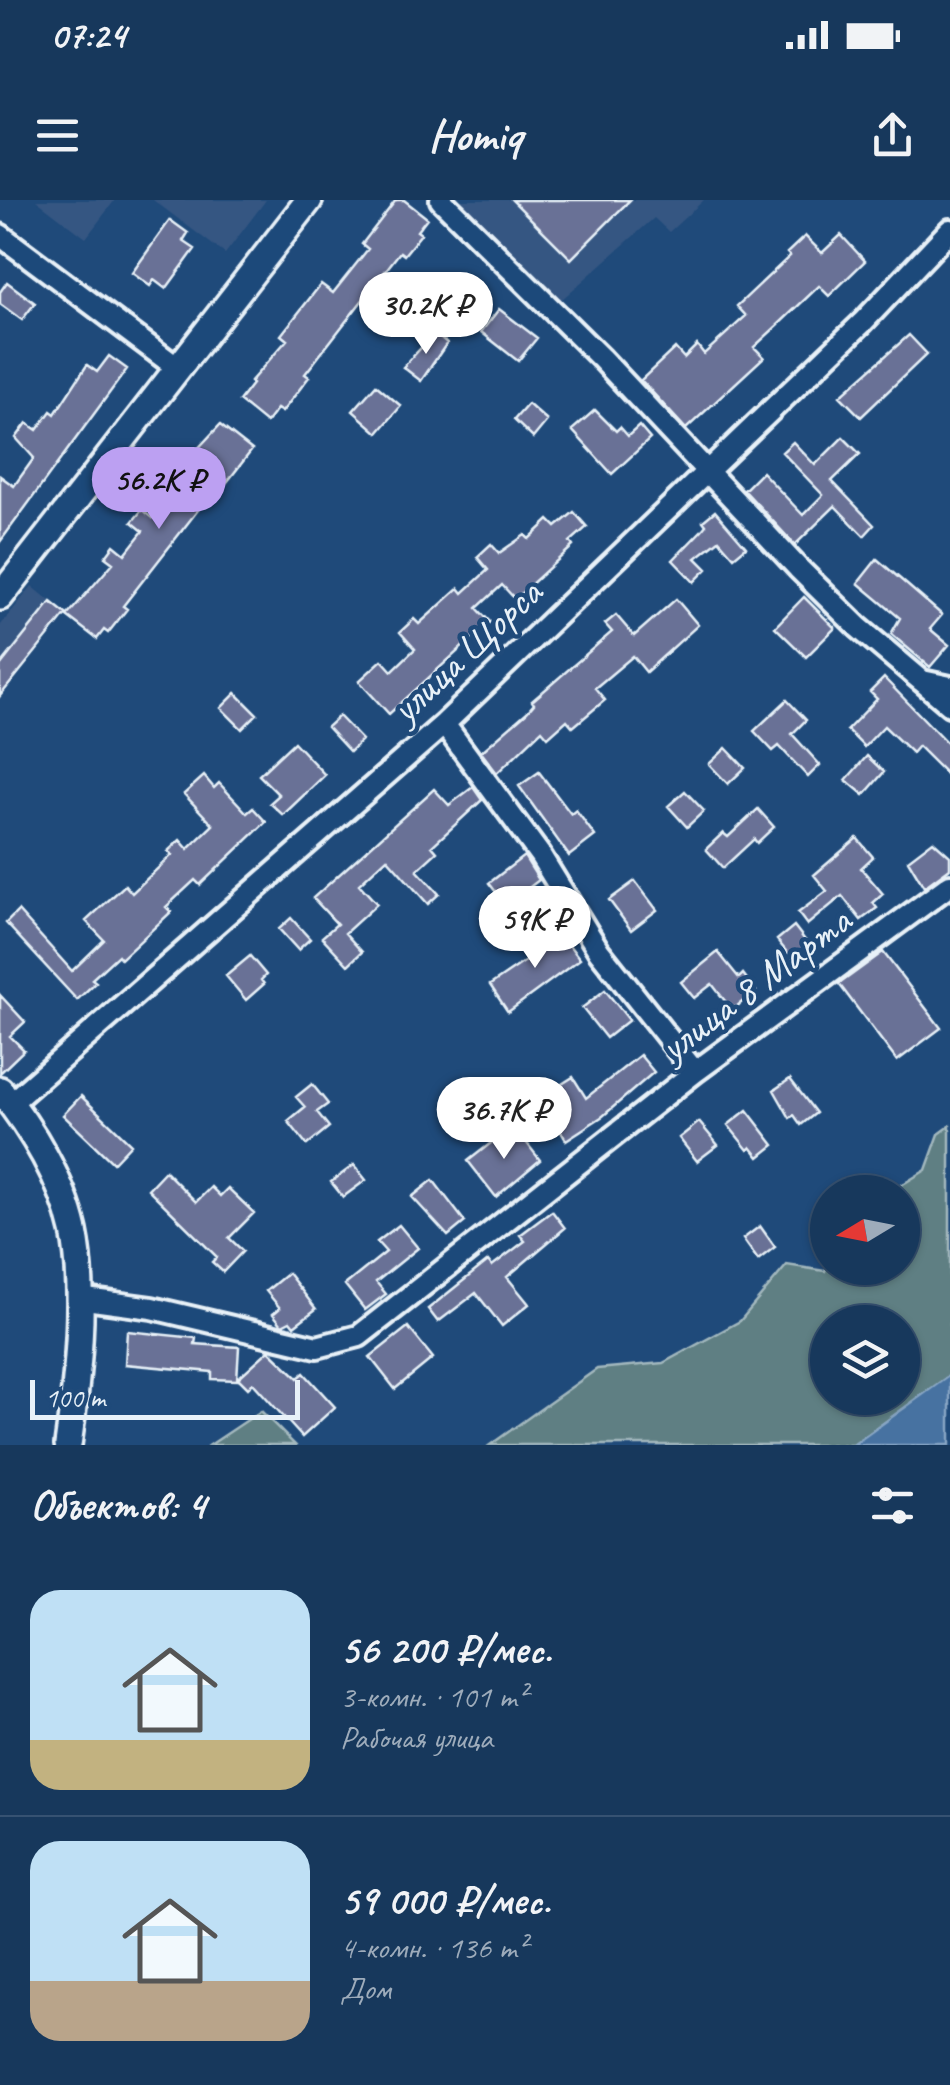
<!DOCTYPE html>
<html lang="ru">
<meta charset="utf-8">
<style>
:root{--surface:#17385c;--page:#244365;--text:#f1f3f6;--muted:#9eacbb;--line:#365272;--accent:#bca0f2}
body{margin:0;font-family:Caveat,sans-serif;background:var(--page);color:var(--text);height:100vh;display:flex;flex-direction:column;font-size:38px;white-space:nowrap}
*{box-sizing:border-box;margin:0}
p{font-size:32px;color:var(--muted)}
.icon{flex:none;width:55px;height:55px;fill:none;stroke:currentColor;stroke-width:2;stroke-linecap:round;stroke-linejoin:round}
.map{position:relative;height:1245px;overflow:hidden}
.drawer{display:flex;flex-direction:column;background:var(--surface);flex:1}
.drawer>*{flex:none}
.needle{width:65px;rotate:260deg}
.tools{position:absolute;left:810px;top:975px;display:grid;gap:20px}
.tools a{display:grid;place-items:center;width:110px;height:110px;border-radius:50%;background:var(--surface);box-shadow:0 2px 8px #0004,0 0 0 2px var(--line);font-size:50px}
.scale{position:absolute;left:30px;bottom:25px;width:270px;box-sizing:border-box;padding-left:10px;border:5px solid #e8f1f8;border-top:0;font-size:28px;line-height:35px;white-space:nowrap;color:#e8f1f8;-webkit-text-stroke:8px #1f4a7a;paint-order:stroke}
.price{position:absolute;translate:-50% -85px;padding:0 22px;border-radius:35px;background:#fff;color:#222;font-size:32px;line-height:65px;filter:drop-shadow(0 2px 5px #0008)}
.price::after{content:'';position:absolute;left:50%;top:60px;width:30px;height:22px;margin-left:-15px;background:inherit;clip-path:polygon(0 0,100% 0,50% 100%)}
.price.selected{background:var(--accent);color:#111}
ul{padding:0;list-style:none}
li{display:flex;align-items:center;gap:30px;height:250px;padding:0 30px}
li+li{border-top:2px solid var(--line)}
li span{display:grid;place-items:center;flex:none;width:280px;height:200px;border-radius:30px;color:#555}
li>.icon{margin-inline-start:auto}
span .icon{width:120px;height:120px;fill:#fffc;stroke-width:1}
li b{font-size:42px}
h2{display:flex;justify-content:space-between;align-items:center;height:120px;padding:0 30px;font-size:42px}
.status{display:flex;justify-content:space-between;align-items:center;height:70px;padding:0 50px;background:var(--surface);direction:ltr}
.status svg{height:28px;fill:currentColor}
header{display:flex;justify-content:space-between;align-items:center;height:130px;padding:0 30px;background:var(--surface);font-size:45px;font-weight:700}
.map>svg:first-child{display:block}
.built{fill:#355682}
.green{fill:#5e7f83;stroke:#a3b8be;stroke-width:2.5;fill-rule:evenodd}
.water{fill:#4672a1;stroke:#87a5c4;stroke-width:2.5}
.building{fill:#697196;stroke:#e8f1f8;stroke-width:2.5}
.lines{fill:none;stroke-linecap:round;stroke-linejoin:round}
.minor-casing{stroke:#e8f1f8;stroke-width:28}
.major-casing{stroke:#e8f1f8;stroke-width:32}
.minor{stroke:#1f4a7a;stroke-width:20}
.major{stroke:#1f4a7a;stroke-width:25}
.labels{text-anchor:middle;stroke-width:9;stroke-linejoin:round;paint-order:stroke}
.street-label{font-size:42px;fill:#e8f1f8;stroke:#1f4a7a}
</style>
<div class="status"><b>07:24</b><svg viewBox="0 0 49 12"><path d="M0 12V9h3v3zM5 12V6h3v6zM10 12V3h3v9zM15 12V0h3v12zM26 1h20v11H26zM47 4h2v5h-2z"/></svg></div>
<header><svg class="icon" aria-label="menu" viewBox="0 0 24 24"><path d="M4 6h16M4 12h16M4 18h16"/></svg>Homiq<svg class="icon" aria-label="share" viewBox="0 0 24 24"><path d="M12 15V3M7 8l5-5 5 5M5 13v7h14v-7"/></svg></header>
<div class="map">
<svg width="950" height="1245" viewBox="0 0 950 1245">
<rect width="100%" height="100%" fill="#1f4a7a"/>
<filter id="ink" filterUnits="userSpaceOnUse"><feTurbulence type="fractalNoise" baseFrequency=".01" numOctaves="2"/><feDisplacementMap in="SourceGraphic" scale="20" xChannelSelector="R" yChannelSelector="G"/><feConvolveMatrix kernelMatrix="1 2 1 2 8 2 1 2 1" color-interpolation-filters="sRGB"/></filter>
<g filter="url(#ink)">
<path class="built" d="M 36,0 L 115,0 L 86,38 Z
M 153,0 L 266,0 L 225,54 Z
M 460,0 L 704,0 L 669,32 L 654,18 L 560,101 Z
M 32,386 L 66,414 L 0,490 L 0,426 Z"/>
<path class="green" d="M 950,926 L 950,1175 L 853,1245 L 490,1245 L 597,1169 L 663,1163 L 740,1121 L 787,1065 L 825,1071 L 827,1066 L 902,1068 L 902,992 L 890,992 L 926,970 L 939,934 ZM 828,1122 L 902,1122 L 902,1198 L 828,1198 Z
M 261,1211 L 295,1245 L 210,1245 Z"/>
<path class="water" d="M 950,1175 L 950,1245 L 853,1245 Z"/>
<path class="building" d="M 396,0 L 404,0 L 427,18 L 417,31 L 421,34 L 404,55 L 400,52 L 305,174 L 309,177 L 282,212 L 277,209 L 266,223 L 239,201 L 252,184 L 250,182 L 287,140 L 281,135 L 321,84 L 333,93 L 368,49 L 362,44 Z
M 512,0 L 630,0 L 571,59 Z
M 170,20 L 188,33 L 183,41 L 195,49 L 166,89 L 154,80 L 150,86 L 132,73 Z
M 841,35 L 865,61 L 829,96 L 819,86 L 778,125 L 754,147 L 764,157 L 686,229 L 641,180 L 675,148 L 684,158 L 697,145 L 704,154 L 746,116 L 737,106 L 790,56 L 787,53 L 805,36 L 822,53 Z
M 7,82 L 35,103 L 22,120 L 0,104 L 0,92 Z
M 499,109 L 537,138 L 518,161 L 481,132 Z
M 435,133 L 447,143 L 421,181 L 403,167 Z
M 909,135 L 927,154 L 861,217 L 840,196 Z
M 109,156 L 127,169 L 0,342 L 0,276 L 14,286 L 34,258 L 16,238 L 27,223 L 37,230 L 51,211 L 55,214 L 87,165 L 97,172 Z
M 376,185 L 401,206 L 378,233 L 353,211 Z
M 528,204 L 547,221 L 533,238 L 514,220 Z
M 595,210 L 616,231 L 620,227 L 628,236 L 639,226 L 650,239 L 612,274 L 572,230 Z
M 220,225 L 252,250 L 227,282 L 223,278 L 123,406 L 127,409 L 108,433 L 104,430 L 97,439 L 67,416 L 113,363 L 105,357 L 114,345 L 125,354 L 143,331 L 132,322 L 142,310 L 152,318 L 195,257 L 192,255 Z
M 843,237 L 860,254 L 832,281 L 874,325 L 864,336 L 835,306 L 795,345 L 744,290 L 762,272 L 803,315 L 823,295 L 782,252 L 793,242 L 815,265 Z
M 715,311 L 746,347 L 734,357 L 719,340 L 696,358 L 707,369 L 694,382 L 673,360 L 702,330 L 706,325 L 703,321 Z
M 574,312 L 587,327 L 570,342 L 573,346 L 515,399 L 502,385 L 477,408 L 490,422 L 389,514 L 359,481 L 382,460 L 392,471 L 415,449 L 400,432 L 414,419 L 419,424 L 459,388 L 463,393 L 488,370 L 477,357 L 491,344 L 499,353 L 525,335 L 529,339 L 549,320 L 556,327 Z
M 877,359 L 942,415 L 930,429 L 949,445 L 930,467 L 891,434 L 900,418 L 858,383 Z
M 804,397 L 835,428 L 806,457 L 775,427 Z
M 676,399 L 698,425 L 646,472 L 633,456 L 595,488 L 605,500 L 573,527 L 567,520 L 548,537 L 542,530 L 497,573 L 481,552 L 527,512 L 534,504 L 532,501 L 612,432 L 605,424 L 616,415 L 634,436 Z
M 51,402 L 66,414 L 0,496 L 0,466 Z
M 884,478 L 950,546 L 950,578 L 918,546 L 912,553 L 884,526 L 864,547 L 847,530 L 877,499 L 870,492 Z
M 236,493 L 257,514 L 242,529 L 221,508 Z
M 787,500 L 806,520 L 792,534 L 820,565 L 808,577 L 779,546 L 773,551 L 754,531 Z
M 339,516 L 362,540 L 350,552 L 327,527 Z
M 294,542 L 325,575 L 283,615 L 270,603 L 279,595 L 259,575 Z
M 726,548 L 745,568 L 728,584 L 709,564 Z
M 867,556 L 884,572 L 864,595 L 846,580 Z
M 539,572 L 571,614 L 576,610 L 595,636 L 569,656 L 519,586 Z
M 204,576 L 214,588 L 219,583 L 247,613 L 253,608 L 266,622 L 200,685 L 195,680 L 166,707 L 171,712 L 121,759 L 118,755 L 92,779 L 96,782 L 77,800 L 6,723 L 18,711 L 72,771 L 104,740 L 86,721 L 125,685 L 132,693 L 172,655 L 168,651 L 180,640 L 188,649 L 213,625 L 184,594 Z
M 473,587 L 482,600 L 432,646 L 437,652 L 417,670 L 439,694 L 428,704 L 387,658 L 359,684 L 377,704 L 345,733 L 362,752 L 348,765 L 322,737 L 337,724 L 313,698 L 434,589 L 449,605 Z
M 685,591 L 704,611 L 687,627 L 668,606 Z
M 758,609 L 774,627 L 757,643 L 754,639 L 723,668 L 706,649 L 723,633 L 728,637 Z
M 857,638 L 873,657 L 861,668 L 883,694 L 873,703 L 877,708 L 861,720 L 842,696 L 807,725 L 798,713 L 827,691 L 814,675 Z
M 933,641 L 950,656 L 950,668 L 924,687 L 908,660 Z
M 524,656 L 539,680 L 506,705 L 489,683 Z
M 635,681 L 657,710 L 631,730 L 609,700 Z
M 291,718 L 310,739 L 298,750 L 279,729 Z
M 794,726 L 811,748 L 794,761 L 777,740 Z
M 557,730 L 580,759 L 508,812 L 490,785 L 527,760 L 524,756 Z
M 718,752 L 739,778 L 743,774 L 756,791 L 732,810 L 712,784 L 694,798 L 681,782 Z
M 883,752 L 941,828 L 897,861 L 839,784 Z
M 250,756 L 266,775 L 261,780 L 264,784 L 246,800 L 226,776 Z
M 605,790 L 629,820 L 606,838 L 582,808 Z
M 0,795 L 25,822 L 10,836 L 24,850 L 0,873 Z
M 640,855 L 654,872 L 603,916 L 566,940 L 540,898 L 573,877 L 586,898 Z
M 790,879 L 816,913 L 801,925 L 794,915 L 790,918 L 774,890 Z
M 312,884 L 328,904 L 317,912 L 329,927 L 307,945 L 288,921 L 305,907 L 296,897 Z
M 81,896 L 131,944 L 113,963 L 63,915 Z
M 747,910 L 774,945 L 759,957 L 751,947 L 748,950 L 728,925 Z
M 699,922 L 718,945 L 697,961 L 679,938 Z
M 505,932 L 511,940 L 519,933 L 540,960 L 496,997 L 468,961 Z
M 354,965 L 366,980 L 343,997 L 331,982 Z
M 165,971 L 196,1002 L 211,987 L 220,996 L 228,988 L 254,1013 L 229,1038 L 243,1051 L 223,1072 L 212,1062 L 217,1057 L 148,989 Z
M 433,980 L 465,1022 L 448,1036 L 412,997 Z
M 552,1011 L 565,1028 L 507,1077 L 529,1104 L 502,1126 L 476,1093 L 438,1122 L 428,1109 L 488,1061 L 492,1066 L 525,1041 L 520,1035 Z
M 399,1025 L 418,1048 L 376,1082 L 386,1094 L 365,1110 L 345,1085 L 386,1052 L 377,1042 Z
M 760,1026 L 775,1047 L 758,1060 L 743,1039 Z
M 288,1073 L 316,1109 L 294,1126 L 290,1121 L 282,1125 L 273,1114 L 280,1108 L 266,1091 Z
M 408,1127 L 433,1158 L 395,1189 L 370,1157 Z
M 127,1131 L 196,1138 L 195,1144 L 239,1147 L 237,1180 L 212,1179 L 212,1172 L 125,1164 Z
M 269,1150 L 298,1178 L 304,1173 L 335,1207 L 302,1237 L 253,1183 L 248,1188 L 238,1178 Z"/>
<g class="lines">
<defs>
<path id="minor" d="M 441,0 L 602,159 L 798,368 L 858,427 L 922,481
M 0,35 L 179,169
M 950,487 L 922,481 L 950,505
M 444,524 L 540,655 L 599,751 L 695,872
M 11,903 L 444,524 L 863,122 L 950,30
M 78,1098 L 152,1108 L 317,1147 L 359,1136 L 695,872 L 950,685"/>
<path id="major" d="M 0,397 L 309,0
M 0,890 C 32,929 63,981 74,1031 C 87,1094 77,1182 68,1245"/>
</defs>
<use href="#minor" class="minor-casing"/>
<use href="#major" class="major-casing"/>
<use href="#minor" class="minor"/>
<use href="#major" class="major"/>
</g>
</g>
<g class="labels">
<g class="street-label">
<text transform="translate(465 450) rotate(-43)" y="15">улица Щорса</text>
<text transform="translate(754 783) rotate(-37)" y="15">улица 8 Марта</text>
</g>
</g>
</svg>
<div class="tools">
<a><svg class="needle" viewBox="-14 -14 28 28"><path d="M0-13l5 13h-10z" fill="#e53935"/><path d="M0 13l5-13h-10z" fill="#9eacbb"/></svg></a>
<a><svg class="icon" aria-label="layers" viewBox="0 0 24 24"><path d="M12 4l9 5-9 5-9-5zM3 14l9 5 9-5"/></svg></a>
</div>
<div class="scale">100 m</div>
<b class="price" style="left:426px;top:157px">30.2K ₽</b>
<b class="price selected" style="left:159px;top:332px">56.2K ₽</b>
<b class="price" style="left:535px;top:771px">59K ₽</b>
<b class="price" style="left:504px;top:962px">36.7K ₽</b>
</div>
<section class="drawer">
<h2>Объектов: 4<svg class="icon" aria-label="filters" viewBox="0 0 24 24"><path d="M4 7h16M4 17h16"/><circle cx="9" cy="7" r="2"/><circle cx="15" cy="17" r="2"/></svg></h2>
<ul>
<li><span style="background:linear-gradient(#bfe0f5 75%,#c2b280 0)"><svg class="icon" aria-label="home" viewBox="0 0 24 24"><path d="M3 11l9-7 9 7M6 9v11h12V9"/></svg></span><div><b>56 200 ₽/мес.</b><p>3-комн. · 101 m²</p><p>Рабочая улица</p></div></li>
<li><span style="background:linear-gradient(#bfe0f5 70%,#b9a48a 0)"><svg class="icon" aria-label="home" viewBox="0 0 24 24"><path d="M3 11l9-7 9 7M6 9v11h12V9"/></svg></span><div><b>59 000 ₽/мес.</b><p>4-комн. · 136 m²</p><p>Дом</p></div></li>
</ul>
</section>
